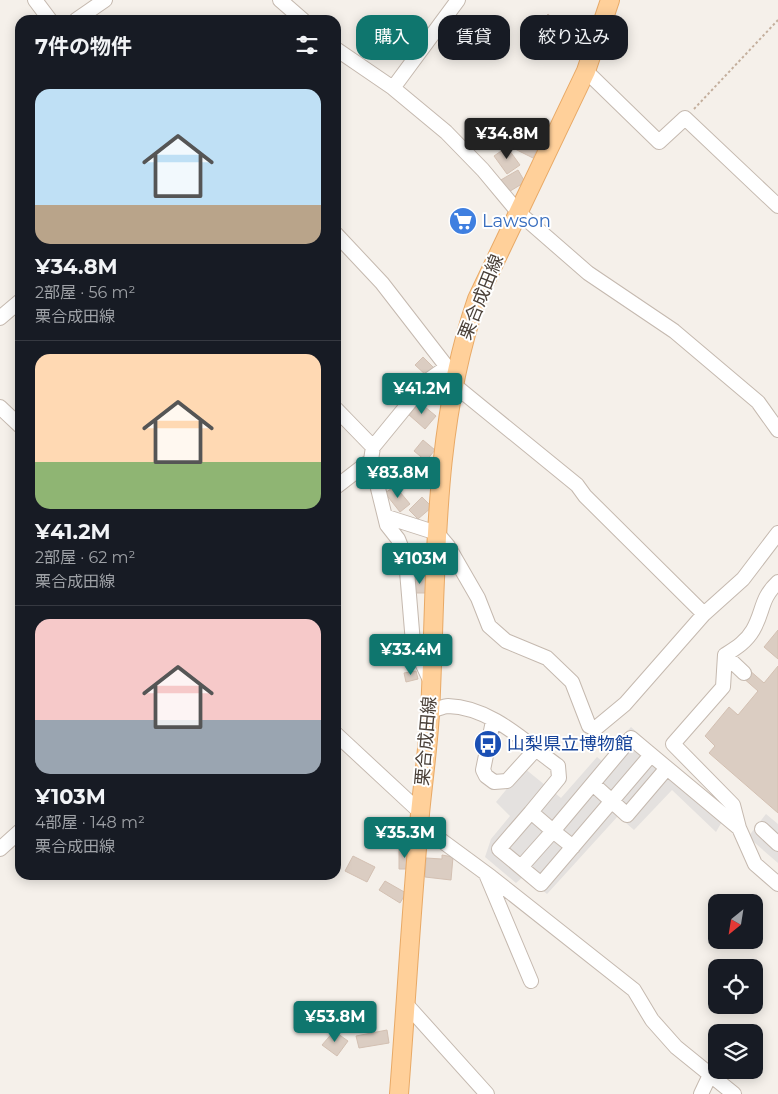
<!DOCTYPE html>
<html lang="ja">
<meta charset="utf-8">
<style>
:root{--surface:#171b24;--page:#20242c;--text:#f1f3f6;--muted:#9ea1a6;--line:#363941;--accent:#0f766e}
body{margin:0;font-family:Montserrat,"Noto Sans JP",sans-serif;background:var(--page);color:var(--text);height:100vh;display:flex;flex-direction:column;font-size:19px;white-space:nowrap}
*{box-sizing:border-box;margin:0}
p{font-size:16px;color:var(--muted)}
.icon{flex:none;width:28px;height:28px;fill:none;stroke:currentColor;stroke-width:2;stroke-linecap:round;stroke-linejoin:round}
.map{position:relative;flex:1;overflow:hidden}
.side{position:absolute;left:15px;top:15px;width:326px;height:865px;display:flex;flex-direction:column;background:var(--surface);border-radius:15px;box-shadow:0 2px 12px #0003}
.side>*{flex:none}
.top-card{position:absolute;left:356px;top:15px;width:346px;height:45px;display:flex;gap:10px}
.needle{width:32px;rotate:210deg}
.tools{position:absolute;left:708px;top:894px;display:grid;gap:10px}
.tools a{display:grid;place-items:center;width:55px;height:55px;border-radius:10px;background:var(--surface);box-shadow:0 2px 12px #0003;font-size:25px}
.price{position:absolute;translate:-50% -42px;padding:0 11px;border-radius:5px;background:var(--accent);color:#fff;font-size:16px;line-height:32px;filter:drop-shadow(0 1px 2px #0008)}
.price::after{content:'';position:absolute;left:50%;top:30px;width:15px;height:11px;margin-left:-8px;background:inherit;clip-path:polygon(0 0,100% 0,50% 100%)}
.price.selected{background:#222;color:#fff}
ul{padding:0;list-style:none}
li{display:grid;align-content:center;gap:10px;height:265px;padding:0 20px}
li+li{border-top:1px solid var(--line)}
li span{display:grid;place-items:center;height:155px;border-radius:15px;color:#555}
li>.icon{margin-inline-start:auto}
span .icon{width:90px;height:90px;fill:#fffc;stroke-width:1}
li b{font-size:21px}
h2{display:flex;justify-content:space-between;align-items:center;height:60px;padding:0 20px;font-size:21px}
.chip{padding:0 18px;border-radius:15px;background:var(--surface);box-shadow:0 2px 12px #0003;font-size:18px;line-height:45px}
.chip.selected{background:var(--accent);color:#fff}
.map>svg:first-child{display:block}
.parking{fill:#e4e1df}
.building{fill:#dbcdc2;stroke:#d3c0b2}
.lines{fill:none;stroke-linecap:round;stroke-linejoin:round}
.minor-casing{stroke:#c5b9af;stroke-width:16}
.major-casing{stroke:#e8a966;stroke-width:20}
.path{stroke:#c4af9d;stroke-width:2;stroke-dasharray:2.5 2.5;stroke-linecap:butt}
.minor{stroke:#fff;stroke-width:14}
.major{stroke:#ffd09a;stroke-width:18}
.labels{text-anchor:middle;stroke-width:4;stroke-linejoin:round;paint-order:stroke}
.shop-label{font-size:18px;fill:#366cbe;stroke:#fff;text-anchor:start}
.street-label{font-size:18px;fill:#4a4038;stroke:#fff}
.transit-label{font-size:18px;fill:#164399;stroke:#fff;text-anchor:start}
</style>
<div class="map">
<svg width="778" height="1094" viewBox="0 0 778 1094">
<rect width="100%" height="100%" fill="#f5f0ea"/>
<path class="parking" d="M 631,727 L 727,813 L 716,832 L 672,790 L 634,830 L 618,816 L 547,894 L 525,875 L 516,883 L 485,857 L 491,839 L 510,816 L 496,802 L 524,768 L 561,798 L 597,757 L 602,761 Z
M 766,814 L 778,824 L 778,863 L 748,837 Z"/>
<path class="building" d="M 548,14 L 586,47 L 578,60 L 537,26 Z
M 539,126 L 547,130 L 533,158 L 515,149 L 520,141 L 528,145 L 532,136 L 530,134 Z
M 507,147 L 520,165 L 507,174 L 494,156 Z
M 518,170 L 525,182 L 507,193 L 499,181 Z
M 423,357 L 434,368 L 427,376 L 415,365 Z
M 436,381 L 447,387 L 440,400 L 429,394 Z
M 419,402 L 436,416 L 425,429 L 408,414 Z
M 423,440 L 435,450 L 426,461 L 414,451 Z
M 395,486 L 410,504 L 400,512 L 385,493 Z
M 422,497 L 432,507 L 418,519 L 409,510 Z
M 416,564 L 429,567 L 429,577 L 415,576 Z
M 415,577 L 427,578 L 426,593 L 414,593 Z
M 778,630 L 778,659 L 764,647 Z
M 778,666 L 778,813 L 709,753 L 715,746 L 705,736 L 729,707 L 738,715 L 758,691 L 742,677 L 748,669 L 764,683 Z
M 416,671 L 418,679 L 406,682 L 404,673 Z
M 399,848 L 410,848 L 410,869 L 399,869 Z
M 442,855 L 453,857 L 451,880 L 425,877 L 426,858 L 442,859 Z
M 353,856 L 375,867 L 367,882 L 345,871 Z
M 385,881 L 406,893 L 400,903 L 379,890 Z
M 387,1030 L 389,1043 L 359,1048 L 356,1036 Z
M 334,1031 L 348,1041 L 337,1056 L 322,1045 Z"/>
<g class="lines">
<defs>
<path id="minor" d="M 35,0 L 50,20
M 280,0 L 303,20
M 76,20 L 105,0
M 336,49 L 393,88 L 446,132 L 483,170 L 518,212 L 588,273 L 674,331 L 758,402 L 778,430
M 586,71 L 659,142 L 685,118 L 778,206
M 393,88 L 458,0
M 336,234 L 382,283 L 447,367 L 427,381 L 373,447
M 0,318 L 20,301
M 453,384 L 577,485 L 585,496 L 704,614
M 0,407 L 20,426
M 336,409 L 373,447 L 371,460 L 387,525 L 398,539 L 406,559 L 413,643 L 430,680
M 336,487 L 371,460
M 387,517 L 437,533 L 448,546 L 478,598 L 489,626 L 506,641 L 547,658 L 572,682 L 589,726 L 596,728 L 625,704 L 704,614 L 743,579 L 778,533
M 725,655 L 723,687 L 673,744 L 733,805 L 739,828
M 725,655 C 736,648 746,642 753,630 C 764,611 760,599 778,582
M 725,655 L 744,673
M 430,711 C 436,710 443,706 448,706 C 491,707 526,743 558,766 L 559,778 L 531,812 L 553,831 L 631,738 L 739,828 L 755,864 L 778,884
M 493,721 L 483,770 L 486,776 L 494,782 L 507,781 L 536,749
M 336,734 L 420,812
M 593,784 L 627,815 L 667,768
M 531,812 L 499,849 L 541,884 L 651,755
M 419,824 L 491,877 L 634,990 L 652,1020 L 676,1047 L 734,1094
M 762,829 L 778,844
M 0,849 L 20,831
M 521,867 L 553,831 L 573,847
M 486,874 L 531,981
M 406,1004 L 487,1094
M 701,1094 L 710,1075"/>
<path id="major" d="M 399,1094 C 406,1004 411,915 419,825 C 422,788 428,750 430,713 C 437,575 431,431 477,299 L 586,71 L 610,0"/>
</defs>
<use href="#minor" class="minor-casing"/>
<use href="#major" class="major-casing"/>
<path class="path" d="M 694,109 L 778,20"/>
<use href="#minor" class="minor"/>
<use href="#major" class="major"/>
</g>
<defs>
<symbol id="supermarket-disc" viewBox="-11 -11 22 22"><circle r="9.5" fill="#3f7fe0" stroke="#fff"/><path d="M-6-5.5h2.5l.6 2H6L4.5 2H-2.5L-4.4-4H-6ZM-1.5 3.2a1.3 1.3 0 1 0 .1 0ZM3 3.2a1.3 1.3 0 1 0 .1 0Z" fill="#fff"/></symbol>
<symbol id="bus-disc" viewBox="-11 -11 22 22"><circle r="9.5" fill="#1a4fb4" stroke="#fff"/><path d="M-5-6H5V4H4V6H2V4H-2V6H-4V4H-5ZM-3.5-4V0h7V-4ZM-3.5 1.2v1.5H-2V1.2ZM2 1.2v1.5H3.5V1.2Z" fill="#fff"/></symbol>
</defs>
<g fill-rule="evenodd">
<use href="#supermarket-disc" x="447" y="205" width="32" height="32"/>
<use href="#bus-disc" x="472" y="728" width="32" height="32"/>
</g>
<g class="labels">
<g class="shop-label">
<text x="482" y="227">Lawson</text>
</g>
<g class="street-label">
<text transform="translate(481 297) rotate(-68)" y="6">栗合成田線</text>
<text transform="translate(426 741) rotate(-85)" y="6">栗合成田線</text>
</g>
<g class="transit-label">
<text x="507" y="750">山梨県立博物館</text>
</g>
</g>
</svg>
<div class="tools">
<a><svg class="needle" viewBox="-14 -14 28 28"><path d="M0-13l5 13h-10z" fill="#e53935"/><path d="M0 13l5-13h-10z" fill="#9ea1a6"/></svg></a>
<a><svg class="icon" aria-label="locate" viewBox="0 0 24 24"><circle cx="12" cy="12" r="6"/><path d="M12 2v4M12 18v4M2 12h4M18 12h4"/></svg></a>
<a><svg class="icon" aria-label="layers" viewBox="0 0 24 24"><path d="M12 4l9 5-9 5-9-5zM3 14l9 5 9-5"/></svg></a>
</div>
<b class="price selected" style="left:507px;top:160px">¥34.8M</b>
<b class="price" style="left:422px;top:415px">¥41.2M</b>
<b class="price" style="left:398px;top:499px">¥83.8M</b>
<b class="price" style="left:420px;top:585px">¥103M</b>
<b class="price" style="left:411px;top:676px">¥33.4M</b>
<b class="price" style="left:405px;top:859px">¥35.3M</b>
<b class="price" style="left:335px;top:1043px">¥53.8M</b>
<div class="top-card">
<a class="chip selected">購入</a>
<a class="chip">賃貸</a>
<a class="chip">絞り込み</a>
</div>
<section class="side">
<h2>7件の物件<svg class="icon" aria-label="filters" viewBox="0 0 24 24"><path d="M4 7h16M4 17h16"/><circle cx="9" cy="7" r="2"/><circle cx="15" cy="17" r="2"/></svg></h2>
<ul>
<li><span style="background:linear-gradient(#bfe0f5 75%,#b9a48a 0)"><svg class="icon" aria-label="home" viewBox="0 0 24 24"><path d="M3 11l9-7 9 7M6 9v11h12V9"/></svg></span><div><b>¥34.8M</b><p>2部屋 · 56 m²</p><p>栗合成田線</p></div></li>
<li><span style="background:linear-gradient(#ffd9b3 70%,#8fb573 0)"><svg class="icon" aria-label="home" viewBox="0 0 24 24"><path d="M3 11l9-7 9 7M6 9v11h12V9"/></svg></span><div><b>¥41.2M</b><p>2部屋 · 62 m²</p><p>栗合成田線</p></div></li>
<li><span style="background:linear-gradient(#f6c9c9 65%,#9aa5b1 0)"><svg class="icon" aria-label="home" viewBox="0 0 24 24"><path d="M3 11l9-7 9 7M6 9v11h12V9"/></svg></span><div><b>¥103M</b><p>4部屋 · 148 m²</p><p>栗合成田線</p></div></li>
</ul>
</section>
</div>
